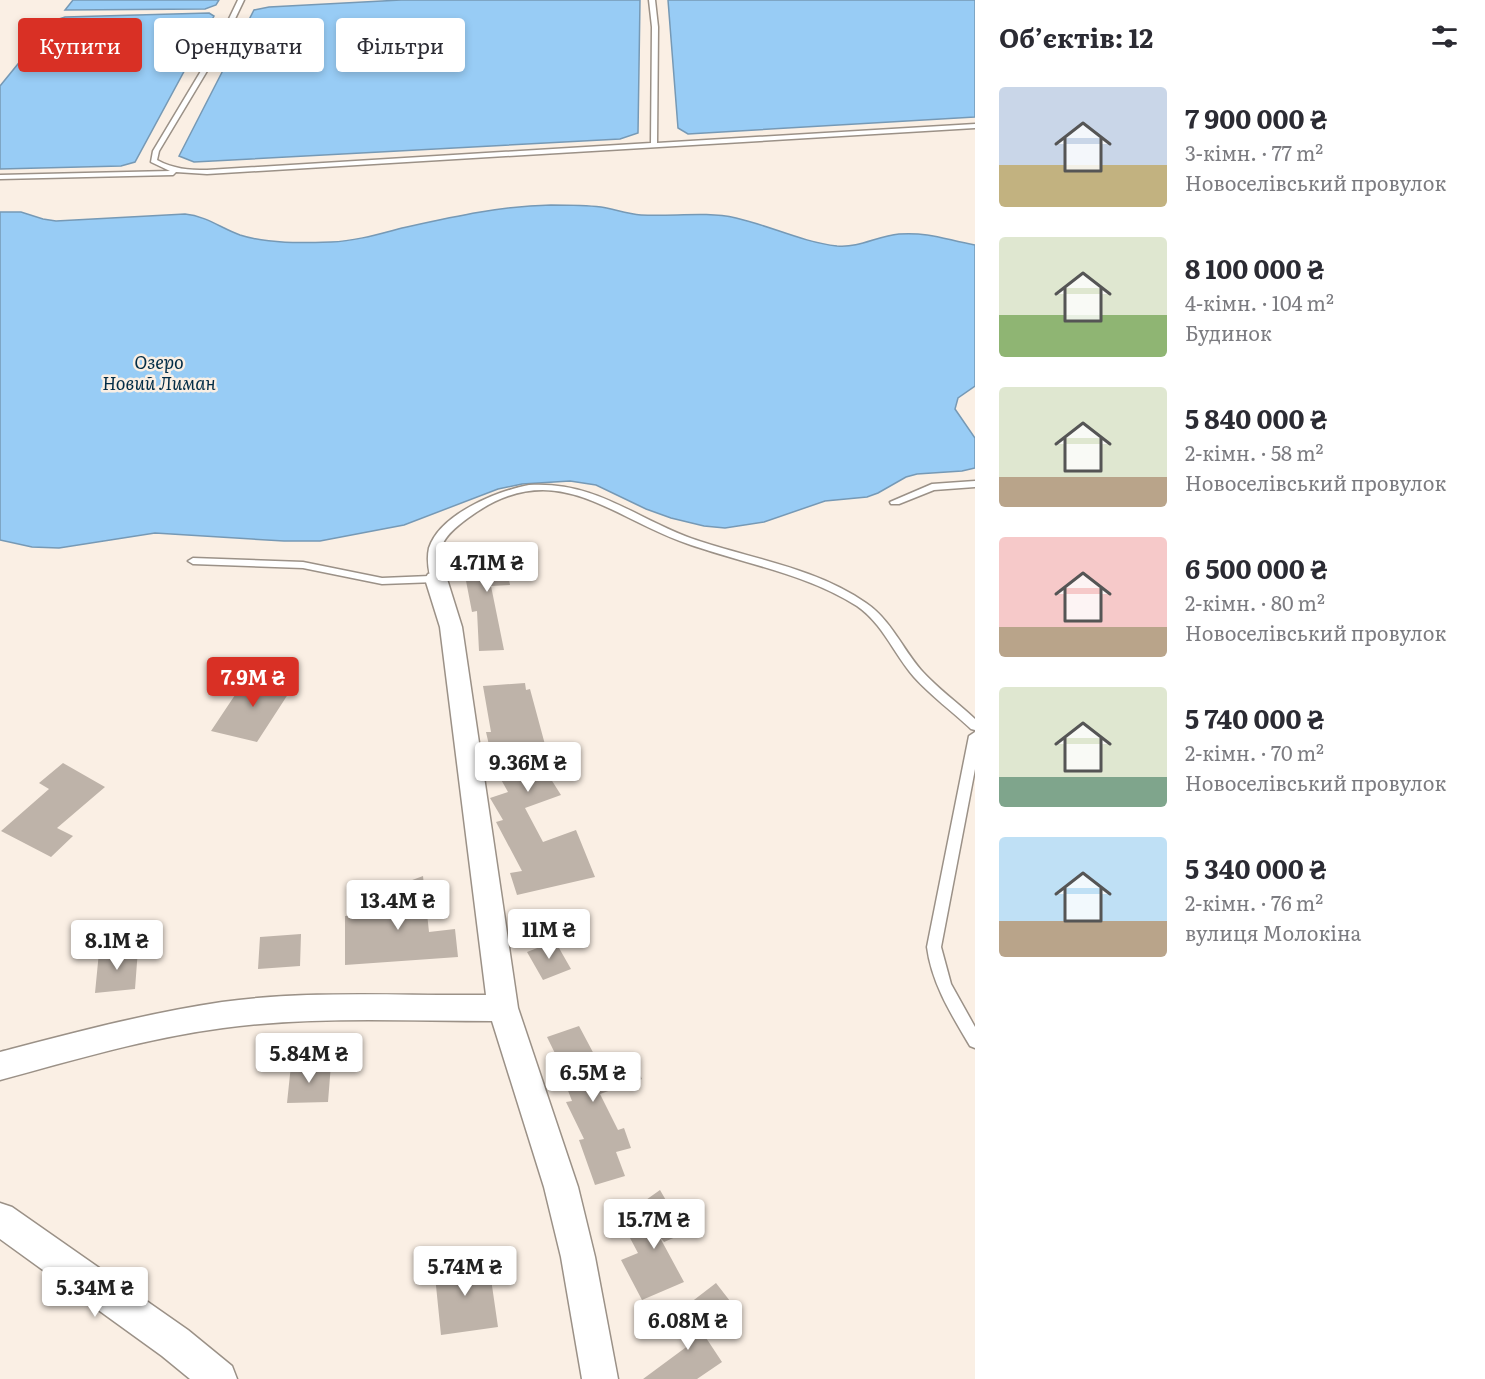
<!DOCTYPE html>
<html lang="uk">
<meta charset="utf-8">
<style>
:root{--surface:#fff;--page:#f7f7f7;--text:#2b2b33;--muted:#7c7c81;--accent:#d93025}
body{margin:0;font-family:Literata,serif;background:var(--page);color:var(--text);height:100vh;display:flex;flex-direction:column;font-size:22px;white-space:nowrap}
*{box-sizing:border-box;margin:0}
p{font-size:20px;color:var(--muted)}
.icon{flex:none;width:33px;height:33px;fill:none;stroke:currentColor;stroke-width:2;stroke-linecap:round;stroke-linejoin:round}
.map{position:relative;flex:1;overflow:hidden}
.drawer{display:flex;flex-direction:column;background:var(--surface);width:510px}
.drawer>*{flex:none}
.banner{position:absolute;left:18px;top:18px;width:570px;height:54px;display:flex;gap:12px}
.price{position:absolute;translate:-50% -51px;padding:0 14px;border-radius:6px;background:#fff;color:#222;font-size:20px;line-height:39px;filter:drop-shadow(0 2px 3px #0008)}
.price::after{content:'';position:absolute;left:50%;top:36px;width:18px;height:14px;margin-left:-9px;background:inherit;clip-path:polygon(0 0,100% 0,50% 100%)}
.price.selected{background:var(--accent);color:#fff}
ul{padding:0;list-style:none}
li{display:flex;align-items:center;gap:18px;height:150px;padding:0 24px}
li span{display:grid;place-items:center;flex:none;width:168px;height:120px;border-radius:6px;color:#555}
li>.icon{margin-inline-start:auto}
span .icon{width:72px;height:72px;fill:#fffc;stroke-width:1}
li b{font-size:26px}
h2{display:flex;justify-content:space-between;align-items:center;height:72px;padding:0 24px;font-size:26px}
.pill{padding:0 21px;border-radius:6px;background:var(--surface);box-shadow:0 3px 9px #0003;font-size:21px;line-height:54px}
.pill.selected{background:var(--accent);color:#fff}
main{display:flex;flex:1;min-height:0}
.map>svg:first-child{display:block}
.water{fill:#98ccf5;stroke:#7699b5;stroke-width:1.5}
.building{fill:#beb3a9}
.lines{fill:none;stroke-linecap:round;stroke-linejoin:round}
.service-casing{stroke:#9b9187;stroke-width:3}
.minor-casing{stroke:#9b9187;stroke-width:3}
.service{fill:#fff;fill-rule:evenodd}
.minor{fill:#fff;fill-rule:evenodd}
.labels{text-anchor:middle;stroke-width:5;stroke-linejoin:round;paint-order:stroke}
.far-water-label{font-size:18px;font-style:italic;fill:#022c46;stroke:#faefe4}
</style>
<main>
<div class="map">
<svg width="975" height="1379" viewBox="0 0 975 1379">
<rect width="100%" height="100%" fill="#faefe4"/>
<path class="water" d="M 73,0 L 219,0 L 216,5 L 205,9 L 65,10 Z
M 401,0 L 640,0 L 638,133 L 620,139 L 194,162 L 179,156 L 254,10 L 269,7 Z
M 668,0 L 975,0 L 975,117 L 688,134 L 678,128 Z
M 209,13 L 214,16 L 135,162 L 121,166 L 0,169 L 0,86 L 53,21 L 65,17 Z
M 551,205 C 567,205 584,205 601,207 C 614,209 627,214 641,215 C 673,217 704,211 736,218 C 771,226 802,242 837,246 C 860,248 877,236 899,234 C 931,232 946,240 975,245 L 975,386 L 958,398 L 955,409 L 975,438 L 975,468 L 962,471 L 917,474 L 906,477 L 878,493 L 867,497 L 825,501 L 764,522 L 725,528 L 704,526 L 671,518 L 646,509 L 596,485 L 570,481 L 522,484 L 498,489 L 404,525 L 320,541 L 284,541 L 155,533 L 59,548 L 32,547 L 0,540 L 0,212 L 21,212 L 43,219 L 56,221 L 185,214 C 206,216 221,228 240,235 C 268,244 302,243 331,242 C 356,241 379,234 402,228 C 452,217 500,206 551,205 Z"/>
<path class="building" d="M 502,544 L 510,585 L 491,586 L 504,650 L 479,651 L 477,611 L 472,612 L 462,560 L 483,559 L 481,546 Z
M 249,674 L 294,685 L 257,742 L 211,731 Z
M 525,683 L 526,690 L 530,689 L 547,752 L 535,754 L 561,795 L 525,808 L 543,842 L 576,830 L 595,877 L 517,895 L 510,873 L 522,871 L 496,822 L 503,820 L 490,798 L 508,792 L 494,767 L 486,732 L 491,732 L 483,686 Z
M 63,763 L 105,787 L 57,828 L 73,836 L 51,857 L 1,831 L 49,789 L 39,783 Z
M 423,876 L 429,932 L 455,929 L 458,957 L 345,965 L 345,916 L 394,913 L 380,892 Z
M 301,934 L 300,966 L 258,969 L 260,937 Z
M 555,941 L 571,969 L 543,980 L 527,952 Z
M 138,949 L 135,989 L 95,993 L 99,952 Z
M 579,1026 L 604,1073 L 633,1062 L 642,1079 L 600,1094 L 618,1130 L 624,1128 L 631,1148 L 616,1152 L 625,1176 L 595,1185 L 579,1140 L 584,1139 L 566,1102 L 572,1101 L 567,1088 L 571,1086 L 547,1037 Z
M 331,1064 L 328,1102 L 287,1103 L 291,1065 Z
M 660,1190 L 685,1233 L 664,1242 L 658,1234 L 684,1282 L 642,1300 L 621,1260 L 638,1253 L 630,1238 L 654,1228 L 636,1207 Z
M 488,1258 L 498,1327 L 441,1335 L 434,1266 Z
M 716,1283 L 730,1301 L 704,1321 L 690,1303 Z
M 683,1303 L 722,1362 L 697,1379 L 643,1379 L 689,1345 L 668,1313 Z"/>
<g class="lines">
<defs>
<path id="service" d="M 238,0 L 244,0 L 222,46 L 159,151 L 157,160 C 173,169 189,170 207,170 L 651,143 L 652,27 L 649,0 L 655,0 L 658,27 L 657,143 L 975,124 L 975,128 L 207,174 L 176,172 L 173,175 L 0,179 L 0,175 L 170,171 L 151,162 L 153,151 L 216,46 Z
M 975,481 L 975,487 L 934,490 L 899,504 L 891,504 L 890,502 L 932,484 Z
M 529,485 C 597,481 635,519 696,540 C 752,559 816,568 866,603 C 891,620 902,648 921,670 C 937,688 957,702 975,719 L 975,730 L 971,729 C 952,711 931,696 914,677 C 894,654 883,624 857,606 C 807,574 746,564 691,545 C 609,518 556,453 468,518 C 442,537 436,547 441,579 L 436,582 L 382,584 L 303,568 L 193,564 L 188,561 L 193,558 L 303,562 L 382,578 L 430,576 C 428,567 427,557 429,548 C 440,514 497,491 529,485 Z
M 975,732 L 975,769 L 941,947 L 951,984 L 975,1027 L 975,1048 L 970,1046 C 951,1014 932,984 927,947 L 969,736 Z"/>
<path id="minor" d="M 436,572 L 444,574 L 447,579 L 462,627 L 518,1008 L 578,1187 L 595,1257 L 618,1379 L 582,1379 L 561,1257 L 544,1187 L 492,1021 C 403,1021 311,1016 223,1028 C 147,1038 74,1060 0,1080 L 0,1052 C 73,1033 147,1013 222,1002 C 309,990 399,996 486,995 L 440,627 L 425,579 L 428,574 Z
M 0,1203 L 12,1207 L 188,1330 L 232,1366 L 237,1379 L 190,1379 L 162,1356 L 0,1239 Z"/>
</defs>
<use href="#service" class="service-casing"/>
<use href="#minor" class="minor-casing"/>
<use href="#service" class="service"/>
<use href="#minor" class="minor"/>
</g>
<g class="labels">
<g class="far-water-label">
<text x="159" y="369">Озеро<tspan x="159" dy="21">Новий Лиман</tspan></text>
</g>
</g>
</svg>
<b class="price" style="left:487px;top:593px">4.71M ₴</b>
<b class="price selected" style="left:253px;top:708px">7.9M ₴</b>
<b class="price" style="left:528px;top:793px">9.36M ₴</b>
<b class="price" style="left:398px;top:931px">13.4M ₴</b>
<b class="price" style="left:549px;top:960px">11M ₴</b>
<b class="price" style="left:117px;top:971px">8.1M ₴</b>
<b class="price" style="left:309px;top:1084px">5.84M ₴</b>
<b class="price" style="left:593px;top:1103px">6.5M ₴</b>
<b class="price" style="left:654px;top:1250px">15.7M ₴</b>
<b class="price" style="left:465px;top:1297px">5.74M ₴</b>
<b class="price" style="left:95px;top:1318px">5.34M ₴</b>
<b class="price" style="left:688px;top:1351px">6.08M ₴</b>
<div class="banner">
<a class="pill selected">Купити</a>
<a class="pill">Орендувати</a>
<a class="pill">Фільтри</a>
</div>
</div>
<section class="drawer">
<h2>Об’єктів: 12<svg class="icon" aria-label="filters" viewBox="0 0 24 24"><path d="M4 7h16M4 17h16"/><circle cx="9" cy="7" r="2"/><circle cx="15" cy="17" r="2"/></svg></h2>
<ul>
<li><span style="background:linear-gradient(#c9d6e8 65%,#c2b280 0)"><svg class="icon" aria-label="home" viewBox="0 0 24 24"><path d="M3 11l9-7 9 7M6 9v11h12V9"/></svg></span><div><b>7 900 000 ₴</b><p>3-кімн. · 77 m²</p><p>Новоселівський провулок</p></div></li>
<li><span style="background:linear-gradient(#dfe7d0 65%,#8fb573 0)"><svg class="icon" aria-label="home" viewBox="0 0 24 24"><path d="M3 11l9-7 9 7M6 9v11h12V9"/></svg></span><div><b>8 100 000 ₴</b><p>4-кімн. · 104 m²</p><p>Будинок</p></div></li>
<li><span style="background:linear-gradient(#dfe7d0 75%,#b9a48a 0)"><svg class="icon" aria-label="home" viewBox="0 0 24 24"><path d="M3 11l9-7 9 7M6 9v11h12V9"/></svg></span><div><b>5 840 000 ₴</b><p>2-кімн. · 58 m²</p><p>Новоселівський провулок</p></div></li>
<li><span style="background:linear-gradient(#f6c9c9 75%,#b9a48a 0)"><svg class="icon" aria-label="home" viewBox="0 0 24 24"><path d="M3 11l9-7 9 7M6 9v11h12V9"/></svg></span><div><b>6 500 000 ₴</b><p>2-кімн. · 80 m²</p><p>Новоселівський провулок</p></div></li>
<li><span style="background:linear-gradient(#dfe7d0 75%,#7fa58c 0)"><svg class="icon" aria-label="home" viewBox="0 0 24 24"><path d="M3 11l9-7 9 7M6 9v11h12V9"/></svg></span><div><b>5 740 000 ₴</b><p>2-кімн. · 70 m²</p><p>Новоселівський провулок</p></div></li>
<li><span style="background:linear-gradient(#bfe0f5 70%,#b9a48a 0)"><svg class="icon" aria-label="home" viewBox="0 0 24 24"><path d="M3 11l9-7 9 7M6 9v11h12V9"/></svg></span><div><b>5 340 000 ₴</b><p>2-кімн. · 76 m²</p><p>вулиця Молокіна</p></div></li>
</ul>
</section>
</main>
